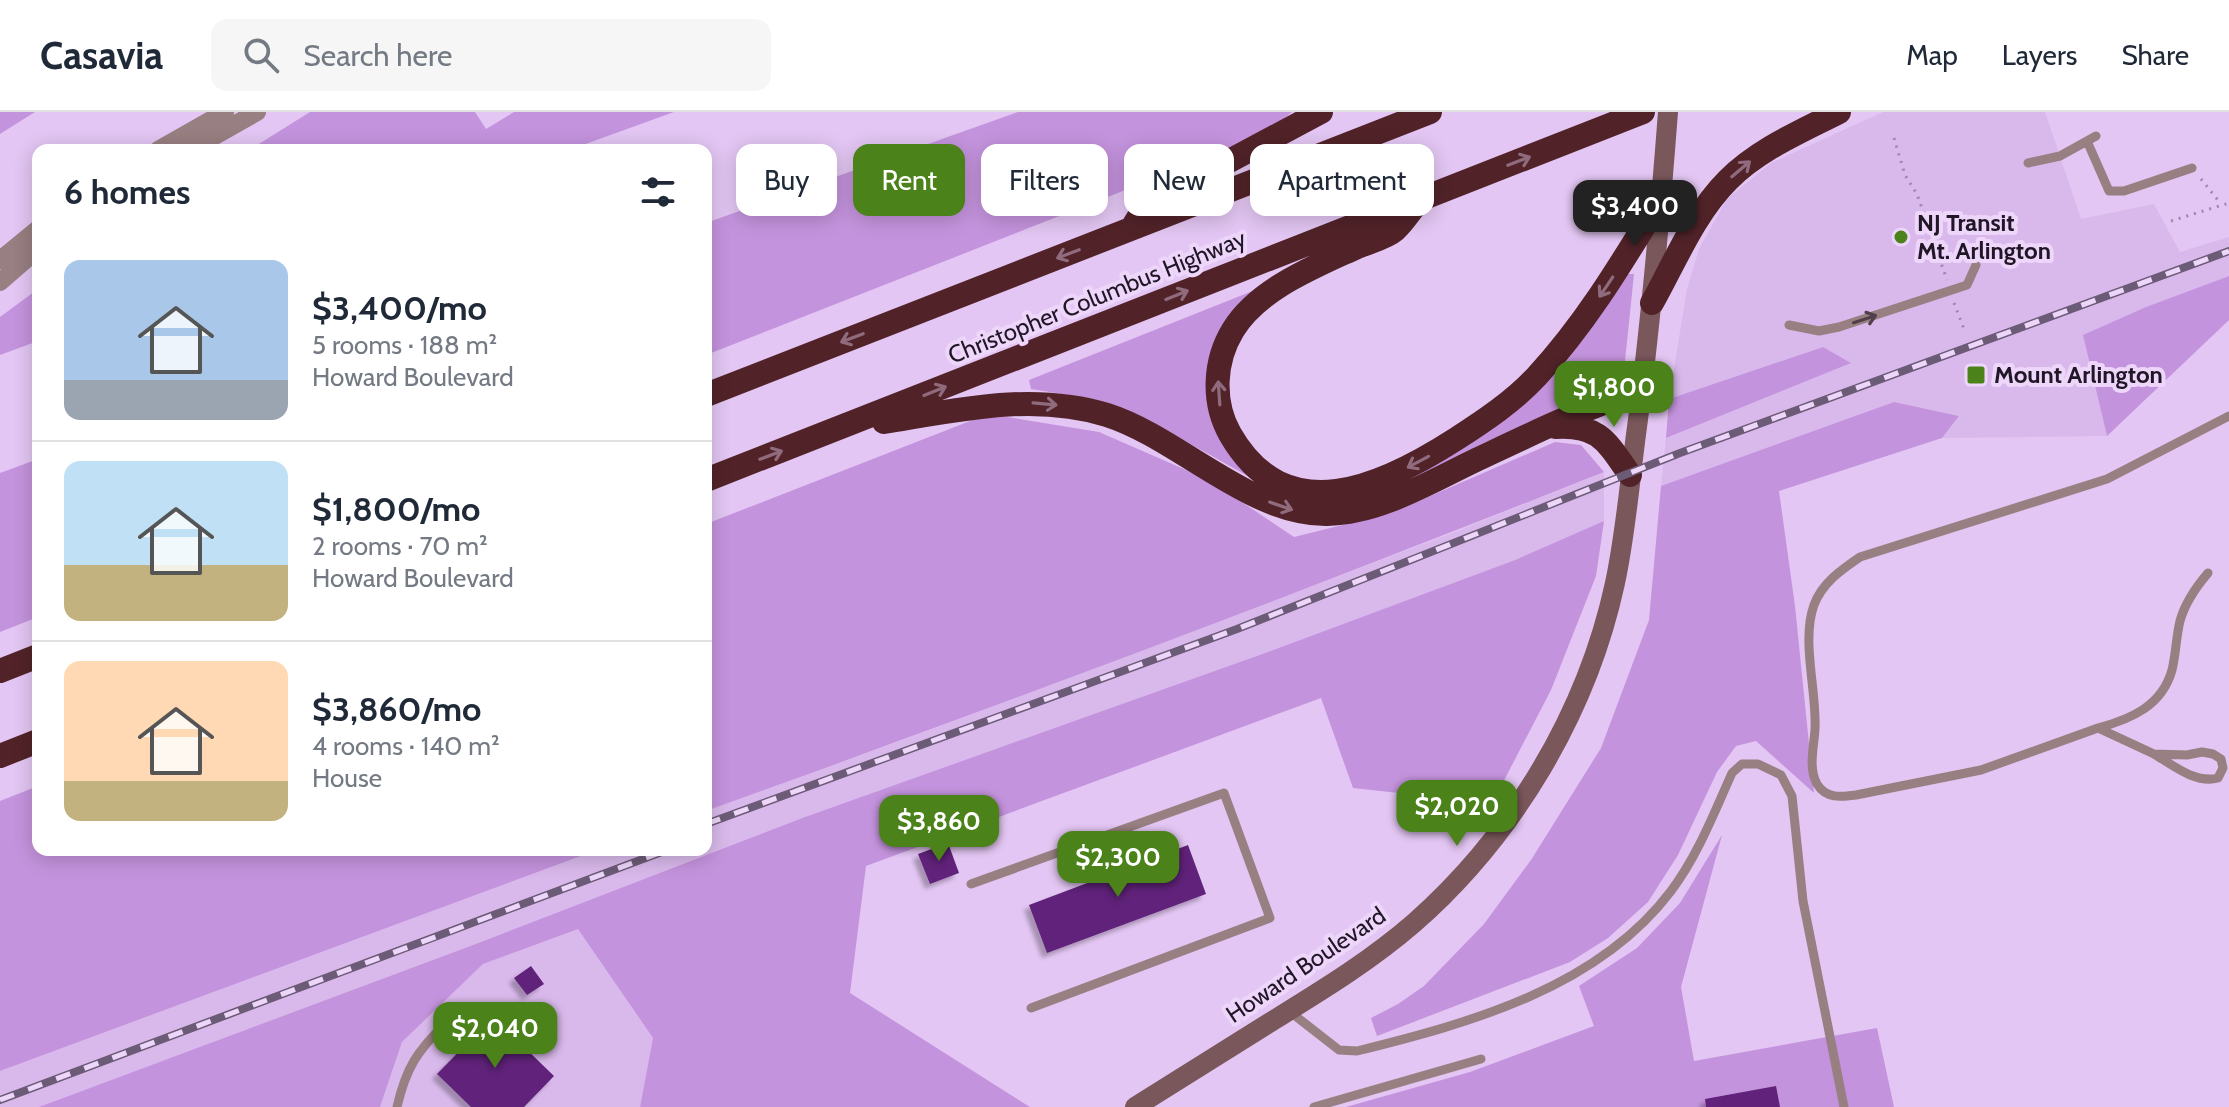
<!DOCTYPE html>
<meta charset="utf-8">
<style>
:root{--surface:#fff;--page:#f6f6f7;--text:#1f2937;--muted:#747a83;--line:#e0e1e3;--accent:#4b8219}
body{margin:0;font-family:Cabin,sans-serif;background:var(--page);color:var(--text);height:100vh;display:flex;flex-direction:column;font-size:30px;white-space:nowrap}
*{box-sizing:border-box;margin:0}
p{font-size:26px;color:var(--muted)}
.icon{flex:none;width:44px;height:44px;fill:none;stroke:currentColor;stroke-width:2;stroke-linecap:round;stroke-linejoin:round}
.map{position:relative;flex:1;overflow:hidden}
.panel{position:absolute;left:32px;top:32px;width:680px;height:712px;display:flex;flex-direction:column;background:var(--surface);border-radius:16px;box-shadow:0 4px 20px #0003}
.panel>*{flex:none}
.hud{position:absolute;left:736px;top:32px;width:760px;height:72px;display:flex;gap:16px}
.price{position:absolute;translate:-50% -68px;padding:0 18px;border-radius:16px;background:var(--accent);color:#fff;font-size:26px;line-height:52px;filter:drop-shadow(0 2px 4px #0008)}
.price::after{content:'';position:absolute;left:50%;top:48px;width:24px;height:18px;margin-left:-12px;background:inherit;clip-path:polygon(0 0,100% 0,50% 100%)}
.price.selected{background:#222;color:#fff}
ul{padding:0;list-style:none}
li{display:flex;align-items:center;gap:24px;height:200px;padding:0 32px}
li+li{border-top:2px solid var(--line)}
li span{display:grid;place-items:center;flex:none;width:224px;height:160px;border-radius:16px;color:#555}
li>.icon{margin-inline-start:auto}
span .icon{width:96px;height:96px;fill:#fffc;stroke-width:1}
li b{font-size:34px}
h2{display:flex;justify-content:space-between;align-items:center;height:96px;padding:0 32px;font-size:34px}
.tag{padding:0 28px;border-radius:16px;background:var(--surface);box-shadow:0 4px 20px #0003;font-size:28px;line-height:72px}
.tag.selected{background:var(--accent);color:#fff}
header{display:flex;align-items:center;gap:48px;box-sizing:border-box;height:112px;padding:0 40px;background:var(--surface);border-bottom:2px solid var(--line)}
header strong{font-size:38px}
nav{display:flex;gap:44px;margin-inline-start:auto;font-size:28px}
.search{width:560px;height:72px;background:var(--page);display:flex;align-items:center;gap:20px;box-sizing:border-box;padding:0 28px;border-radius:16px;color:var(--muted);font-size:30px}
.map>svg:first-child{display:block}
.built{fill:#d9b9eb}
.green{fill:#c493dd}
.building{fill:#60227a;filter:url(#shadow)}
.lines{fill:none;stroke-linecap:round;stroke-linejoin:round}
.path{stroke:#9d87aa;stroke-width:3;stroke-dasharray:2 6;stroke-linecap:butt}
.service{stroke:#987f81;stroke-width:9}
.minor{stroke:#987f81;stroke-width:18}
.secondary{stroke:#7a575a;stroke-width:20}
.motorway{stroke:#512329;stroke-width:24}
.rail-casing{stroke:#6c5b76;stroke-width:8}
.rail{stroke:#edd6fa;stroke-width:5;stroke-dasharray:15;stroke-linecap:butt}
.oneway{stroke:#8f6b7d}
.oneway2{stroke:#50404a}
.poi-dot{fill:#4b8219;stroke:#edd6fa;stroke-width:3}
.labels{text-anchor:middle;stroke-width:8;stroke-linejoin:round;paint-order:stroke}
.poi-label{font-size:24px;font-weight:bold;fill:#201626;stroke:#edd6fa;text-anchor:start}
.street-label{font-size:24px;fill:#201626;stroke:#edd6fa}
</style>
<header>
<strong>Casavia</strong>
<div class="search"><svg class="icon" aria-label="search" viewBox="0 0 24 24"><circle cx="10" cy="10" r="6"/><path d="M15 15l6 6"/></svg>Search here</div>
<nav><a>Map</a><a>Layers</a><a>Share</a></nav>
</header>
<div class="map">
<svg width="2229" height="995" viewBox="0 0 2229 995">
<defs>
<filter id="shadow"><feDropShadow dx="-5" dy="5" stdDeviation="2" flood-color="#0004"/></filter>
</defs>
<rect width="100%" height="100%" fill="#e3c6f3"/>
<path class="built" d="M 1883,0 L 2045,0 L 2081,107 L 2154,92 L 2180,140 L 2229,125 L 2229,164 L 2146,195 L 2084,223 L 2107,324 L 1942,326 L 1959,304 L 1894,290 L 1661,374 L 1666,326 L 1850,251 L 1823,235 L 1669,287 L 1687,177 L 1699,137 L 1727,87 L 1771,51 Z
M 1604,360 L 1604,409 L 1515,448 L 1268,540 L 805,705 L 481,830 L 39,995 L 0,995 L 0,959 L 597,738 L 706,738 L 706,699 L 903,628 L 1447,423 Z
M 578,816 L 653,926 L 640,995 L 380,995 L 402,930 L 483,852 Z"/>
<path class="green" d="M 0,0 L 35,0 L 0,22 Z
M 310,0 L 475,0 L 486,17 L 514,0 L 674,0 L 569,38 L 249,38 Z
M 1018,0 L 1292,0 L 1263,24 L 706,243 L 706,111 Z
M 1627,162 L 1634,162 L 1625,249 L 1622,258 L 1610,271 L 1395,376 L 1274,379 L 1155,312 L 1093,287 L 1031,277 L 1029,268 L 1275,170 L 1209,265 L 1275,377 L 1428,357 Z
M 2229,164 L 2229,208 L 2107,324 L 2083,223 L 2146,195 Z
M 38,177 L 38,229 L 0,243 L 0,205 Z
M 1823,235 L 1851,251 L 1666,326 L 1669,287 Z
M 1894,290 L 1959,304 L 1942,326 L 1779,379 L 1795,494 L 1814,681 L 1756,629 L 1736,634 L 1717,660 L 1678,743 L 1648,790 L 1608,826 L 1570,850 L 1377,924 L 1371,906 L 1398,892 L 1424,874 L 1484,812 L 1531,748 L 1601,636 L 1649,508 L 1661,374 Z
M 988,302 L 1099,320 L 1209,368 L 1294,425 L 1391,401 L 1555,330 L 1581,333 L 1604,360 C 1307,478 1007,591 706,699 L 706,412 Z
M 38,347 L 38,505 L 0,520 L 0,361 Z
M 1604,409 L 1596,464 L 1551,578 L 1499,678 L 1471,710 L 1417,683 L 1353,676 L 1321,586 L 866,754 L 850,881 L 1030,995 L 640,995 L 653,926 L 578,817 L 483,852 L 402,930 L 380,995 L 39,995 L 481,830 L 805,705 L 1268,540 L 1515,448 Z
M 38,674 L 38,738 L 597,738 L 0,959 L 0,689 Z
M 1722,723 L 1681,875 L 1694,949 L 1877,916 L 1894,995 L 1346,995 L 1470,960 L 1594,914 L 1579,874 L 1637,836 L 1680,791 Z"/>
<path class="building" d="M 948,731 L 959,761 L 930,772 L 918,742 Z
M 1188,733 L 1206,782 L 1047,841 L 1029,793 Z
M 531,854 L 544,872 L 527,883 L 514,866 Z
M 493,905 L 554,964 L 524,995 L 471,995 L 437,962 Z
M 1776,974 L 1780,995 L 1706,995 L 1705,987 Z"/>
<g class="lines">
<path class="path" d="M 1894,26 L 1905,63 L 1917,82 L 1947,168
M 2201,67 L 2221,92
M 2171,109 L 2229,91
M 1954,191 L 1964,217"/>
<path class="service" d="M 2096,24 L 2087,29 L 2109,79 L 2124,79 L 2192,56
M 2028,51 L 2060,44 L 2087,29
M 1789,213 L 1819,219 L 1839,215 L 1967,173 L 1976,153
M 2098,616 C 2131,607 2162,594 2172,558 C 2176,542 2176,525 2180,509 C 2185,491 2196,475 2208,461
M 2202,640 L 2213,642 L 2221,647 L 2223,656 L 2218,666 C 2195,672 2173,653 2154,642 L 2187,643 Z
M 2154,642 L 2098,616 L 1981,658 L 1856,683 C 1841,685 1826,687 1817,672 C 1808,656 1814,635 1815,617 C 1817,580 1801,528 1814,493 C 1822,471 1841,458 1860,445 L 2107,367 L 2229,304
M 971,772 L 1224,681 L 1270,806 L 1031,896
M 1289,899 L 1339,938 L 1357,939 C 1470,911 1598,876 1671,779 C 1698,743 1714,701 1732,661 L 1742,652 L 1758,652 L 1781,663 L 1792,684 L 1803,789 L 1844,995
M 397,995 C 406,956 417,939 446,911
M 1314,995 L 1481,947"/>
<path class="minor" d="M 158,38 L 225,0
M 190,38 L 257,0
M 0,148 L 38,117
M 0,170 L 38,137"/>
<path class="secondary" d="M 1135,995 C 1180,967 1224,939 1269,911 C 1319,880 1369,850 1414,811 C 1513,724 1587,601 1615,471 C 1626,420 1630,366 1637,315 C 1651,210 1660,105 1668,0"/>
<path class="motorway" d="M 1418,90 C 1411,98 1404,110 1395,118 C 1386,126 1369,130 1357,135 C 1314,155 1258,177 1233,218 C 1214,249 1212,290 1230,322 C 1286,420 1383,374 1456,327 C 1484,309 1514,289 1537,264 C 1587,210 1624,147 1662,85
M 1132,116 L 1149,88 L 1205,62 L 1321,0
M 1652,191 C 1675,150 1694,102 1728,68 C 1759,37 1800,20 1839,0
M 706,283 L 1430,0
M 884,310 C 957,298 1034,280 1107,303 C 1179,326 1250,403 1327,402 C 1379,401 1428,371 1474,349 C 1529,323 1584,296 1642,277
M 1555,315 C 1599,312 1607,330 1630,363
M 706,368 L 1643,0
M 0,559 L 38,544
M 0,644 L 38,629"/>
<defs>
<path id="rail" d="M 706,712 L 1237,517 L 1680,341 L 2229,139
M 0,988 L 667,738"/>
</defs>
<use href="#rail" class="rail-casing"/>
<use href="#rail" class="rail"/>
</g>
<defs><path id="oneway-shaft" d="M-6 0H5M1.5-3L5.5 0L1.5 3" fill="none" stroke-width="1.6" stroke-linecap="round" stroke-linejoin="round" transform="scale(2)"/></defs>
<g class="oneway">
<use href="#oneway-shaft" transform="translate(1519 49) rotate(-21)"/>
<use href="#oneway-shaft" transform="translate(1741 57) rotate(-40)"/>
<use href="#oneway-shaft" transform="translate(1068 142) rotate(159)"/>
<use href="#oneway-shaft" transform="translate(1606 175) rotate(124)"/>
<use href="#oneway-shaft" transform="translate(1177 183) rotate(-22)"/>
<use href="#oneway-shaft" transform="translate(852 226) rotate(159)"/>
<use href="#oneway-shaft" transform="translate(935 279) rotate(-22)"/>
<use href="#oneway-shaft" transform="translate(1219 281) rotate(-94)"/>
<use href="#oneway-shaft" transform="translate(1045 292) rotate(5)"/>
<use href="#oneway-shaft" transform="translate(771 343) rotate(-21)"/>
<use href="#oneway-shaft" transform="translate(1418 350) rotate(152)"/>
<use href="#oneway-shaft" transform="translate(1281 394) rotate(19)"/>
</g>
<use class="oneway2" href="#oneway-shaft" transform="translate(1865 207) rotate(-18)"/>
<g class="poi-dot">
<circle cx="1901" cy="125" r="8"/>
<rect x="1966" y="253" width="20" height="20" rx="4"/>
</g>
<g class="labels">
<g class="poi-label">
<text x="1917" y="119">NJ Transit<tspan x="1917" dy="28">Mt. Arlington</tspan></text>
<text x="1994" y="271">Mount Arlington</text>
</g>
<g class="street-label">
<text transform="translate(1097 185) rotate(-22)" y="8">Christopher Columbus Highway</text>
<text transform="translate(1306 853) rotate(-34)" y="8">Howard Boulevard</text>
</g>
</g>
</svg>
<b class="price selected" style="left:1635px;top:136px">$3,400</b>
<b class="price" style="left:1614px;top:317px">$1,800</b>
<b class="price" style="left:1457px;top:736px">$2,020</b>
<b class="price" style="left:939px;top:751px">$3,860</b>
<b class="price" style="left:1118px;top:787px">$2,300</b>
<b class="price" style="left:495px;top:958px">$2,040</b>
<div class="hud">
<a class="tag">Buy</a>
<a class="tag selected">Rent</a>
<a class="tag">Filters</a>
<a class="tag">New</a>
<a class="tag">Apartment</a>
</div>
<section class="panel">
<h2>6 homes<svg class="icon" aria-label="filters" viewBox="0 0 24 24"><path d="M4 7h16M4 17h16"/><circle cx="9" cy="7" r="2"/><circle cx="15" cy="17" r="2"/></svg></h2>
<ul>
<li><span style="background:linear-gradient(#a9c7e8 75%,#9aa5b1 0)"><svg class="icon" aria-label="home" viewBox="0 0 24 24"><path d="M3 11l9-7 9 7M6 9v11h12V9"/></svg></span><div><b>$3,400/mo</b><p>5 rooms · 188 m²</p><p>Howard Boulevard</p></div></li>
<li><span style="background:linear-gradient(#bfe0f5 65%,#c2b280 0)"><svg class="icon" aria-label="home" viewBox="0 0 24 24"><path d="M3 11l9-7 9 7M6 9v11h12V9"/></svg></span><div><b>$1,800/mo</b><p>2 rooms · 70 m²</p><p>Howard Boulevard</p></div></li>
<li><span style="background:linear-gradient(#ffd9b3 75%,#c2b280 0)"><svg class="icon" aria-label="home" viewBox="0 0 24 24"><path d="M3 11l9-7 9 7M6 9v11h12V9"/></svg></span><div><b>$3,860/mo</b><p>4 rooms · 140 m²</p><p>House</p></div></li>
</ul>
</section>
</div>
